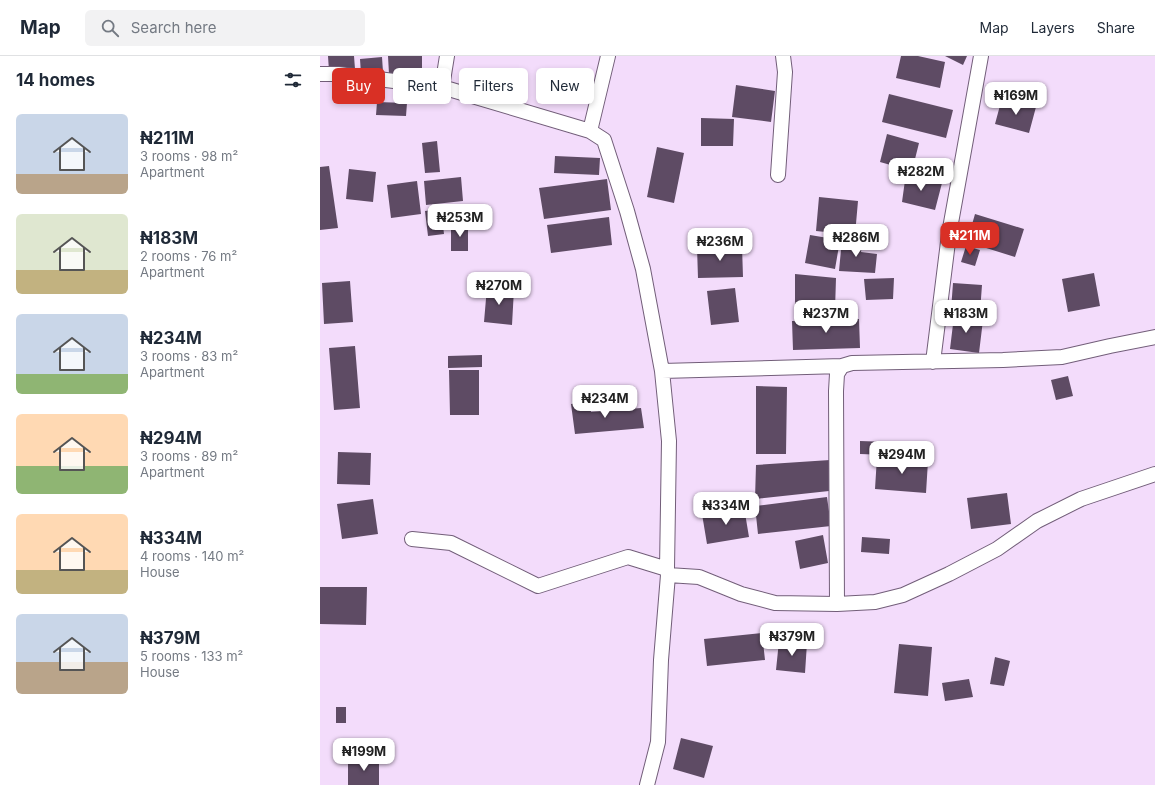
<!DOCTYPE html>
<meta charset="utf-8">
<style>
:root{--surface:#fff;--page:#f2f2f3;--text:#1f2937;--muted:#747a83;--line:#e0e1e3;--accent:#d93025}
body{margin:0;font-family:Inter,sans-serif;background:var(--page);color:var(--text);height:100vh;display:flex;flex-direction:column;font-size:15px;white-space:nowrap}
*{box-sizing:border-box;margin:0}
p{font-size:13px;color:var(--muted)}
.icon{flex:none;width:22px;height:22px;fill:none;stroke:currentColor;stroke-width:2;stroke-linecap:round;stroke-linejoin:round}
.map{position:relative;flex:1;overflow:hidden}
.sheet{display:flex;flex-direction:column;background:var(--surface);width:320px}
.sheet>*{flex:none}
.banner{position:absolute;left:12px;top:12px;width:380px;height:36px;display:flex;gap:8px}
.price{position:absolute;translate:-50% -34px;padding:0 9px;border-radius:8px;background:#fff;color:#222;font-size:13px;line-height:26px;filter:drop-shadow(0 1px 2px #0008)}
.price::after{content:'';position:absolute;left:50%;top:24px;width:12px;height:9px;margin-left:-6px;background:inherit;clip-path:polygon(0 0,100% 0,50% 100%)}
.price.on{background:var(--accent);color:#fff}
ul{padding:0;list-style:none}
li{display:flex;align-items:center;gap:12px;height:100px;padding:0 16px}
li span{display:grid;place-items:center;flex:none;width:112px;height:80px;border-radius:6px;color:#555}
li>.icon{margin-inline-start:auto}
span .icon{width:48px;height:48px;fill:#fffc;stroke-width:1}
li b{font-size:17px}
h2{display:flex;justify-content:space-between;align-items:center;height:48px;padding:0 16px;font-size:17px}
.chip{padding:0 14px;border-radius:6px;background:var(--surface);box-shadow:0 2px 6px #0003;font-size:14px;line-height:36px}
.chip.on{background:var(--accent);color:#fff}
header{display:flex;align-items:center;gap:24px;box-sizing:border-box;height:56px;padding:0 20px;background:var(--surface);border-bottom:1px solid var(--line)}
header strong{font-size:19px}
nav{display:flex;gap:22px;margin-inline-start:auto;font-size:14px}
.search{width:280px;height:36px;background:var(--page);display:flex;align-items:center;gap:10px;box-sizing:border-box;padding:0 14px;border-radius:6px;color:var(--muted);font-size:15px}
main{display:flex;flex:1;min-height:0}
.map>svg:first-child{display:block}
.building{fill:#5e4b64}
.lines{fill:none;stroke-linecap:round;stroke-linejoin:round}
.street-casing{stroke:#725e79;stroke-width:16}
.street{stroke:#fff;stroke-width:14}
</style>
<header>
<strong>Map</strong>
<div class="search"><svg class="icon" aria-label="search" viewBox="0 0 24 24"><circle cx="10" cy="10" r="6"/><path d="M15 15l6 6"/></svg>Search here</div>
<nav><a>Map</a><a>Layers</a><a>Share</a></nav>
</header>
<main>
<section class="sheet">
<h2>14 homes<svg class="icon" aria-label="filters" viewBox="0 0 24 24"><path d="M4 7h16M4 17h16"/><circle cx="9" cy="7" r="2"/><circle cx="15" cy="17" r="2"/></svg></h2>
<ul>
<li><span style="background:linear-gradient(#c9d6e8 75%,#b9a48a 0)"><svg class="icon" aria-label="home" viewBox="0 0 24 24"><path d="M3 11l9-7 9 7M6 9v11h12V9"/></svg></span><div><b>₦211M</b><p>3 rooms · 98 m²</p><p>Apartment</p></div></li>
<li><span style="background:linear-gradient(#dfe7d0 70%,#c2b280 0)"><svg class="icon" aria-label="home" viewBox="0 0 24 24"><path d="M3 11l9-7 9 7M6 9v11h12V9"/></svg></span><div><b>₦183M</b><p>2 rooms · 76 m²</p><p>Apartment</p></div></li>
<li><span style="background:linear-gradient(#c9d6e8 75%,#8fb573 0)"><svg class="icon" aria-label="home" viewBox="0 0 24 24"><path d="M3 11l9-7 9 7M6 9v11h12V9"/></svg></span><div><b>₦234M</b><p>3 rooms · 83 m²</p><p>Apartment</p></div></li>
<li><span style="background:linear-gradient(#ffd9b3 65%,#8fb573 0)"><svg class="icon" aria-label="home" viewBox="0 0 24 24"><path d="M3 11l9-7 9 7M6 9v11h12V9"/></svg></span><div><b>₦294M</b><p>3 rooms · 89 m²</p><p>Apartment</p></div></li>
<li><span style="background:linear-gradient(#ffd9b3 70%,#c2b280 0)"><svg class="icon" aria-label="home" viewBox="0 0 24 24"><path d="M3 11l9-7 9 7M6 9v11h12V9"/></svg></span><div><b>₦334M</b><p>4 rooms · 140 m²</p><p>House</p></div></li>
<li><span style="background:linear-gradient(#c9d6e8 60%,#b9a48a 0)"><svg class="icon" aria-label="home" viewBox="0 0 24 24"><path d="M3 11l9-7 9 7M6 9v11h12V9"/></svg></span><div><b>₦379M</b><p>5 rooms · 133 m²</p><p>House</p></div></li>
</ul>
</section>
<div class="map">
<svg width="835" height="729" viewBox="0 0 835 729">
<rect width="100%" height="100%" fill="#f3dcfb"/>
<path class="building" d="M 8,0 L 34,0 L 35,13 L 9,15 Z
M 68,0 L 102,0 L 102,17 L 69,18 Z
M 581,0 L 598,0 L 625,6 L 620,32 L 576,22 Z
M 625,0 L 647,0 L 643,9 Z
M 62,1 L 63,16 L 41,18 L 40,3 Z
M 118,13 L 119,23 L 104,24 L 104,14 Z
M 416,29 L 455,35 L 451,66 L 412,61 Z
M 569,38 L 633,54 L 626,82 L 562,66 Z
M 682,42 L 716,51 L 709,77 L 675,68 Z
M 57,46 L 87,47 L 86,60 L 56,59 Z
M 381,62 L 414,63 L 413,90 L 381,90 Z
M 567,78 L 599,87 L 592,115 L 560,106 Z
M 117,85 L 120,116 L 105,117 L 102,87 Z
M 337,91 L 364,97 L 354,147 L 327,141 Z
M 235,100 L 280,102 L 279,119 L 234,117 Z
M 9,110 L 18,172 L 0,174 L 0,111 Z
M 29,113 L 56,116 L 53,146 L 26,143 Z
M 586,117 L 622,127 L 615,154 L 582,146 Z
M 141,121 L 143,145 L 106,149 L 104,125 Z
M 287,123 L 291,154 L 224,163 L 219,132 Z
M 97,125 L 101,158 L 71,162 L 67,129 Z
M 499,141 L 538,145 L 535,179 L 496,175 Z
M 121,153 L 124,178 L 108,180 L 105,155 Z
M 655,158 L 704,173 L 695,201 L 647,186 Z
M 289,161 L 292,189 L 231,197 L 227,169 Z
M 131,170 L 148,170 L 148,195 L 131,195 Z
M 490,179 L 520,184 L 515,213 L 485,207 Z
M 522,183 L 542,186 L 541,196 L 557,198 L 555,217 L 519,215 Z
M 422,190 L 423,221 L 378,222 L 377,191 Z
M 646,190 L 660,194 L 655,210 L 641,206 Z
M 774,217 L 780,250 L 748,256 L 742,223 Z
M 475,218 L 516,222 L 515,254 L 475,250 Z
M 574,222 L 573,243 L 546,244 L 544,223 Z
M 30,225 L 33,266 L 4,268 L 2,227 Z
M 633,227 L 662,229 L 660,256 L 631,254 Z
M 167,231 L 194,233 L 192,269 L 164,266 Z
M 415,232 L 419,266 L 391,269 L 387,235 Z
M 634,260 L 663,264 L 659,297 L 630,293 Z
M 539,263 L 540,292 L 473,294 L 472,265 Z
M 35,290 L 40,352 L 14,354 L 9,292 Z
M 162,299 L 162,311 L 128,312 L 128,300 Z
M 129,314 L 159,314 L 159,359 L 130,359 Z
M 748,320 L 753,340 L 736,344 L 731,324 Z
M 436,330 L 467,331 L 466,398 L 436,398 Z
M 269,345 L 271,356 L 321,352 L 324,372 L 255,378 L 251,348 Z
M 540,385 L 569,386 L 568,399 L 540,398 Z
M 18,396 L 51,397 L 50,429 L 17,428 Z
M 557,401 L 608,405 L 606,437 L 555,433 Z
M 510,404 L 509,435 L 435,443 L 436,409 Z
M 687,437 L 691,468 L 651,473 L 647,442 Z
M 507,441 L 511,470 L 438,478 L 435,450 Z
M 53,443 L 58,478 L 22,483 L 17,448 Z
M 424,451 L 429,481 L 387,488 L 382,458 Z
M 503,479 L 508,507 L 480,513 L 475,485 Z
M 542,481 L 570,483 L 569,498 L 541,496 Z
M 0,531 L 47,531 L 46,569 L 0,568 Z
M 442,577 L 445,604 L 387,610 L 384,583 Z
M 459,585 L 487,587 L 485,617 L 456,614 Z
M 579,588 L 612,591 L 608,640 L 574,637 Z
M 675,601 L 690,605 L 684,630 L 670,628 Z
M 649,623 L 653,641 L 625,645 L 622,627 Z
M 16,651 L 26,651 L 26,667 L 16,667 Z
M 361,682 L 393,690 L 384,722 L 353,713 Z
M 28,704 L 59,704 L 59,729 L 28,729 Z"/>
<g class="lines">
<defs>
<path id="street" d="M 0,18 L 18,18 L 122,31 L 270,75 L 284,84 L 307,155 L 323,213 L 342,315 L 349,385 L 347,513 L 348,519 L 341,604 L 338,686 L 327,729
M 122,31 L 127,0
M 270,75 L 288,0
M 458,119 L 465,16 L 463,0
M 613,306 L 629,178 L 661,0
M 342,315 L 522,310
M 92,483 L 131,487 L 218,530 L 308,501 L 347,513
M 348,519 L 379,521 L 421,538 L 455,547 L 517,548 L 555,546 L 583,539 L 629,518 L 677,493 L 717,465 L 761,443 L 835,418
M 517,548 L 516,335 L 517,318 L 522,310 L 532,307 L 683,304 L 742,301 L 790,290 L 835,281"/>
</defs>
<use href="#street" class="street-casing"/>
<use href="#street" class="street"/>
</g>
</svg>
<b class="price" style="left:696px;top:60px">₦169M</b>
<b class="price" style="left:601px;top:136px">₦282M</b>
<b class="price" style="left:140px;top:182px">₦253M</b>
<b class="price on" style="left:650px;top:200px">₦211M</b>
<b class="price" style="left:536px;top:202px">₦286M</b>
<b class="price" style="left:400px;top:206px">₦236M</b>
<b class="price" style="left:179px;top:250px">₦270M</b>
<b class="price" style="left:506px;top:278px">₦237M</b>
<b class="price" style="left:646px;top:278px">₦183M</b>
<b class="price" style="left:285px;top:363px">₦234M</b>
<b class="price" style="left:582px;top:419px">₦294M</b>
<b class="price" style="left:406px;top:470px">₦334M</b>
<b class="price" style="left:472px;top:601px">₦379M</b>
<b class="price" style="left:44px;top:716px">₦199M</b>
<div class="banner">
<a class="chip on">Buy</a>
<a class="chip">Rent</a>
<a class="chip">Filters</a>
<a class="chip">New</a>
</div>
</div>
</main>
